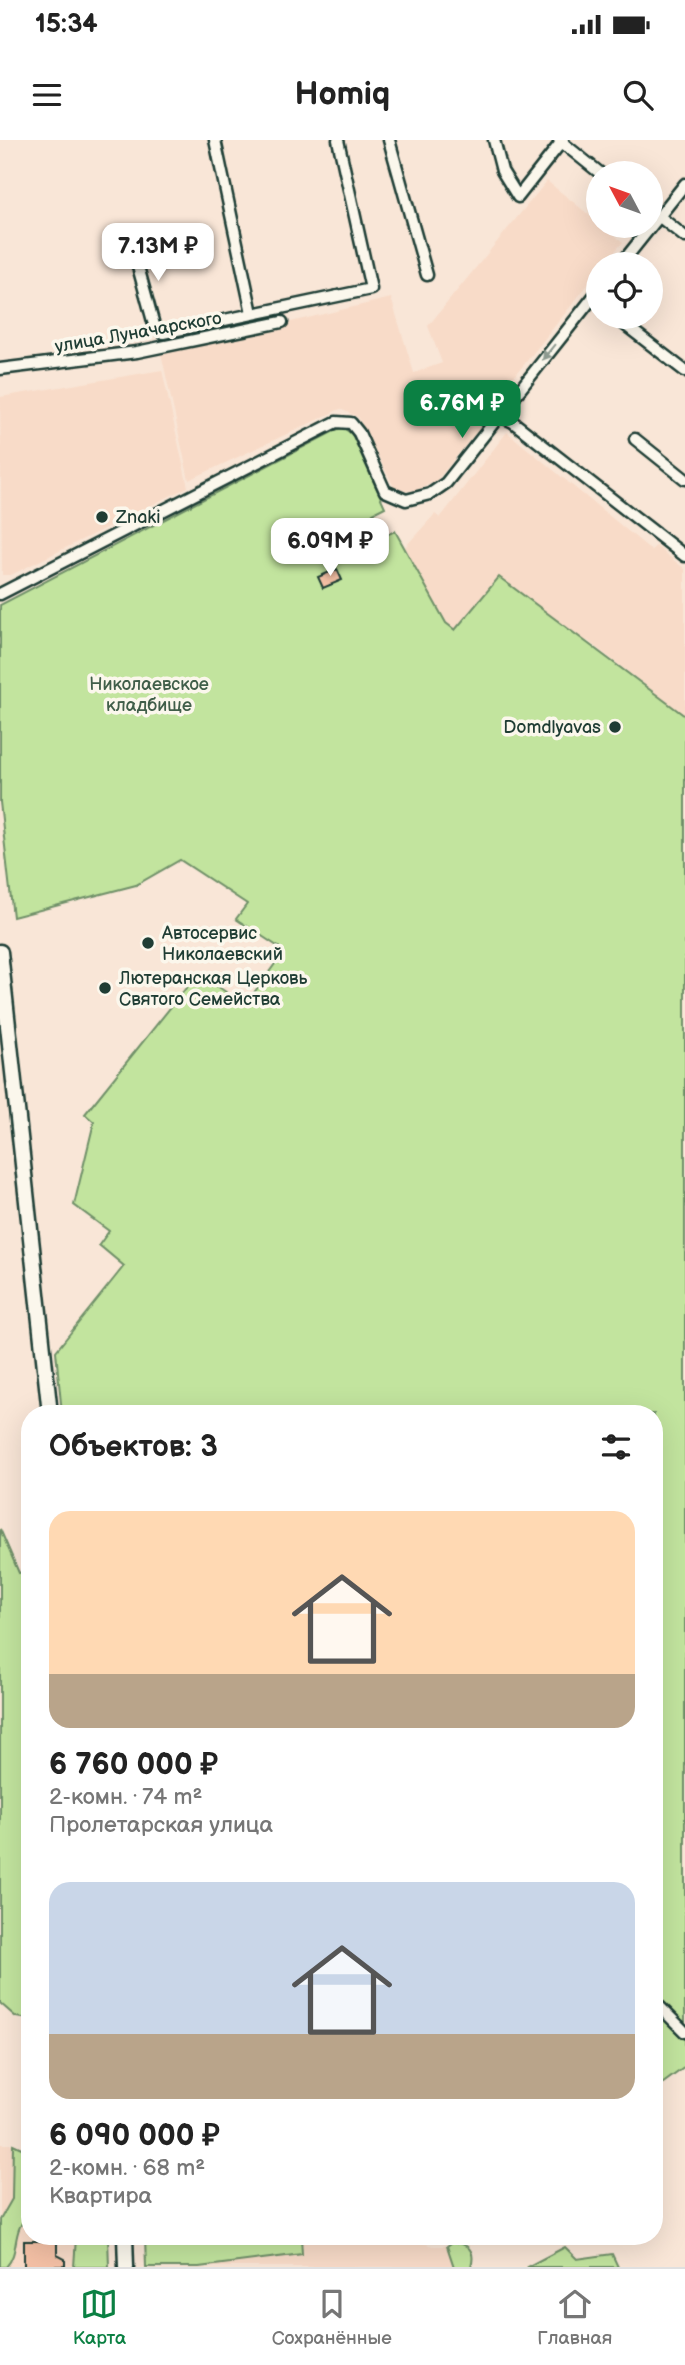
<!DOCTYPE html>
<html lang="ru">
<meta charset="utf-8">
<style>
:root{--surface:#fff;--page:#f2f2f2;--text:#222;--muted:#767676;--line:#e0e0e0;--accent:#0b8043}
body{margin:0;font-family:"Balsamiq Sans",sans-serif;background:var(--page);color:var(--text);height:100vh;display:flex;flex-direction:column;font-size:26px;white-space:nowrap}
*{box-sizing:border-box;margin:0}
p{font-size:23px;color:var(--muted)}
.icon{flex:none;width:38px;height:38px;fill:none;stroke:currentColor;stroke-width:2;stroke-linecap:round;stroke-linejoin:round}
.map{position:relative;flex:1;overflow:hidden}
.side{position:absolute;left:21px;top:1265px;width:642px;height:840px;display:flex;flex-direction:column;background:var(--surface);border-radius:28px;box-shadow:0 7px 28px #0002}
.side>*{flex:none}
.needle{width:46px;rotate:311deg}
.buttons{position:absolute;left:586px;top:21px;display:grid;gap:14px}
.buttons a{display:grid;place-items:center;width:77px;height:77px;border-radius:50%;background:var(--surface);box-shadow:0 7px 28px #0002;font-size:35px}
.price{position:absolute;translate:-50% -60px;padding:0 16px;border-radius:14px;background:#fff;color:#222;font-size:23px;line-height:46px;filter:drop-shadow(0 2px 4px #0008)}
.price::after{content:'';position:absolute;left:50%;top:42px;width:21px;height:16px;margin-left:-10px;background:inherit;clip-path:polygon(0 0,100% 0,50% 100%)}
.price.on{background:var(--accent);color:#fff}
ul{padding:0;list-style:none}
li{display:grid;align-content:center;gap:14px;height:371px;padding:0 28px}
li span{display:grid;place-items:center;height:217px;border-radius:21px;color:#555}
li>.icon{margin-inline-start:auto}
span .icon{width:126px;height:126px;fill:#fffc;stroke-width:1}
li b{font-size:30px}
h2{display:flex;justify-content:space-between;align-items:center;height:84px;padding:0 28px;font-size:30px}
.status{display:flex;justify-content:space-between;align-items:center;height:49px;padding:0 35px;background:var(--surface);direction:ltr}
.status svg{height:19px;fill:currentColor}
header{display:flex;justify-content:space-between;align-items:center;height:91px;padding:0 28px;background:var(--surface);font-size:32px;font-weight:600}
.tab-bar{display:flex;justify-content:space-around;align-items:center;height:98px;border-top:2px solid var(--line);background:var(--surface);font-size:19px;color:var(--muted)}
.tab-bar a{display:grid;justify-items:center;gap:4px}
.tab-bar .on{color:var(--accent)}
.map>svg:first-child{display:block}
.built{fill:#f8dbc8}
.green{fill:#c2e49e;stroke:#709069;stroke-width:2}
.building{fill:#f4c0a5;stroke:#1f3d34;stroke-width:2}
.lines{fill:none;stroke-linecap:round;stroke-linejoin:round}
.street-casing{stroke:#1f3d34;stroke-width:15}
.secondary-casing{stroke:#1f3d34;stroke-width:19}
.street{stroke:#fbf7ec;stroke-width:10}
.secondary{stroke:#fbf7ec;stroke-width:14}
.oneway{fill:#8d9a90}
.poi-dot{fill:#1f3d34;stroke:#fbf7ec;stroke-width:2.5}
.labels{text-anchor:middle;stroke-width:7;stroke-linejoin:round;paint-order:stroke}
.street-label{font-size:18px;fill:#1f3d34;stroke:#fbf7ec}
.poi-label{font-size:18px;fill:#1f3d34;stroke:#fbf7ec;text-anchor:start}
.park-label{font-size:18px;fill:#405e49;stroke:#fbf7ec}
</style>
<div class="status"><b>15:34</b><svg viewBox="0 0 49 12"><path d="M0 12V9h3v3zM5 12V6h3v6zM10 12V3h3v9zM15 12V0h3v12zM26 1h20v11H26zM47 4h2v5h-2z"/></svg></div>
<header><svg class="icon" aria-label="menu" viewBox="0 0 24 24"><path d="M4 6h16M4 12h16M4 18h16"/></svg>Homiq<svg class="icon" aria-label="search" viewBox="0 0 24 24"><circle cx="10" cy="10" r="6"/><path d="M15 15l6 6"/></svg></header>
<div class="map">
<svg width="685" height="2127" viewBox="0 0 685 2127">
<rect width="100%" height="100%" fill="#f9e6d7"/>
<filter id="ink" filterUnits="userSpaceOnUse"><feTurbulence type="fractalNoise" baseFrequency=".0143" numOctaves="2"/><feDisplacementMap in="SourceGraphic" scale="14" xChannelSelector="R" yChannelSelector="G"/><feConvolveMatrix kernelMatrix="1 2 1 2 8 2 1 2 1" color-interpolation-filters="sRGB"/></filter>
<g filter="url(#ink)">
<path class="built" d="M 547,41 L 598,82 L 598,86 L 603,86 L 623,102 L 604,124 L 598,124 L 598,132 L 486,272 L 484,283 L 437,340 L 418,350 L 406,351 L 394,347 L 358,277 L 340,269 L 189,340 L 161,213 L 391,158 L 414,233 L 442,223 L 428,186 Z
M 162,230 L 188,347 L 11,435 L 2,435 L 0,257 Z
M 507,292 L 651,410 L 656,406 L 685,429 L 685,576 L 588,501 L 455,490 L 445,483 L 420,440 L 405,407 L 435,374 L 440,378 Z
M 0,2004 L 13,2004 L 30,2012 L 30,2096 L 108,2097 L 109,2127 L 0,2127 Z
M 145,2097 L 400,2097 L 433,2106 L 447,2106 L 454,2127 L 146,2127 Z"/>
<path class="green" d="M 342,287 L 352,294 L 385,367 L 373,373 L 384,396 L 395,391 L 446,483 L 455,490 L 499,437 L 685,576 L 685,1927 L 655,1949 L 654,1274 L 62,1274 L 56,1211 L 124,1126 L 99,1105 L 109,1091 L 74,1065 L 94,982 L 85,974 L 198,833 L 245,865 L 280,817 L 280,808 L 236,779 L 247,764 L 180,720 L 136,745 L 13,777 L 0,662 L 0,465 Z
M 0,1389 L 19,1433 L 29,1430 L 30,1442 L 30,1879 L 16,1877 L 0,1863 Z
M 13,2004 L 30,2012 L 30,2075 C 10,2089 21,2111 6,2127 L 0,2127 L 0,2080 L 12,2059 Z
M 76,2097 L 108,2097 L 109,2127 L 74,2127 Z
M 145,2097 L 301,2097 L 302,2114 L 199,2127 L 146,2127 Z
M 451,2103 C 468,2102 476,2111 471,2127 L 454,2127 L 447,2106 Z
M 565,2107 L 577,2119 L 612,2114 L 618,2127 L 527,2127 Z"/>
<path class="building" d="M 337,429 L 342,440 L 323,448 L 318,437 Z
M 30,1371 L 30,1418 L 25,1418 L 21,1372 Z
M 24,2101 L 57,2101 L 57,2115 L 65,2119 L 65,2126 L 24,2127 Z"/>
<g class="lines">
<defs>
<path id="street" d="M 215,0 L 252,173
M 389,0 L 427,135
M 494,0 L 502,31 L 518,57 L 563,0
M 559,0 L 600,33
M 651,74 L 660,77 L 685,97
M 134,112 L 154,185 L 163,193 L 371,149 L 338,0
M 621,124 L 685,44
M 615,177 L 685,231
M 0,229 L 137,212 L 282,182
M 500,276 L 513,282 L 685,416
M 635,299 L 685,339
M 0,454 L 336,282 L 351,283 L 359,293 L 385,351 L 406,360 L 430,354 L 446,343 L 598,151
M 654,1861 L 685,1892"/>
<path id="secondary" d="M 0,812 L 50,1274
M 125,2096 L 126,2127"/>
</defs>
<use href="#street" class="street-casing"/>
<use href="#secondary" class="secondary-casing"/>
<use href="#street" class="street"/>
<use href="#secondary" class="secondary"/>
</g>
<defs><path id="oneway-solid" d="M-6-.8H1V-3.2L6.5 0L1 3.2V.8H-6Z" transform="scale(1.75)"/></defs>
<use class="oneway" href="#oneway-solid" transform="translate(549 212) rotate(129)"/>
</g>
<g class="poi-dot">
<circle cx="102" cy="377" r="7"/>
<circle cx="615" cy="587" r="7"/>
<circle cx="148" cy="803" r="7"/>
<circle cx="105" cy="848" r="7"/>
</g>
<g class="labels">
<g class="street-label">
<text transform="translate(138 192) rotate(-10)" y="6">улица Луначарского</text>
</g>
<g class="poi-label">
<text x="116" y="383">Znaki</text>
<text x="601" y="593" text-anchor="end">Domdlyavas</text>
<text x="162" y="799">Автосервис<tspan x="162" dy="21">Николаевский</tspan></text>
<text x="119" y="844">Лютеранская Церковь<tspan x="119" dy="21">Святого Семейства</tspan></text>
</g>
<g class="park-label">
<text x="149" y="550">Николаевское<tspan x="149" dy="21">кладбище</tspan></text>
</g>
</g>
</svg>
<div class="buttons">
<a><svg class="needle" viewBox="-14 -14 28 28"><path d="M0-13l5 13h-10z" fill="#e53935"/><path d="M0 13l5-13h-10z" fill="#767676"/></svg></a>
<a><svg class="icon" aria-label="locate" viewBox="0 0 24 24"><circle cx="12" cy="12" r="6"/><path d="M12 2v4M12 18v4M2 12h4M18 12h4"/></svg></a>
</div>
<b class="price" style="left:158px;top:143px">7.13M ₽</b>
<b class="price on" style="left:462px;top:300px">6.76M ₽</b>
<b class="price" style="left:330px;top:438px">6.09M ₽</b>
<section class="side">
<h2>Объектов: 3<svg class="icon" aria-label="filters" viewBox="0 0 24 24"><path d="M4 7h16M4 17h16"/><circle cx="9" cy="7" r="2"/><circle cx="15" cy="17" r="2"/></svg></h2>
<ul>
<li><span style="background:linear-gradient(#ffd9b3 75%,#b9a48a 0)"><svg class="icon" aria-label="home" viewBox="0 0 24 24"><path d="M3 11l9-7 9 7M6 9v11h12V9"/></svg></span><div><b>6 760 000 ₽</b><p>2-комн. · 74 m²</p><p>Пролетарская улица</p></div></li>
<li><span style="background:linear-gradient(#c9d6e8 70%,#b9a48a 0)"><svg class="icon" aria-label="home" viewBox="0 0 24 24"><path d="M3 11l9-7 9 7M6 9v11h12V9"/></svg></span><div><b>6 090 000 ₽</b><p>2-комн. · 68 m²</p><p>Квартира</p></div></li>
</ul>
</section>
</div>
<nav class="tab-bar">
<a class="on"><svg class="icon" aria-label="map" viewBox="0 0 24 24"><path d="M3 6l6-2 6 2 6-2v14l-6 2-6-2-6 2zM9 4v14M15 6v14"/></svg>Карта</a>
<a><svg class="icon" aria-label="saved" viewBox="0 0 24 24"><path d="M7 4h10v16l-5-4-5 4z"/></svg>Сохранённые</a>
<a><svg class="icon" aria-label="home" viewBox="0 0 24 24"><path d="M3 11l9-7 9 7M6 9v11h12V9"/></svg>Главная</a>
</nav>
